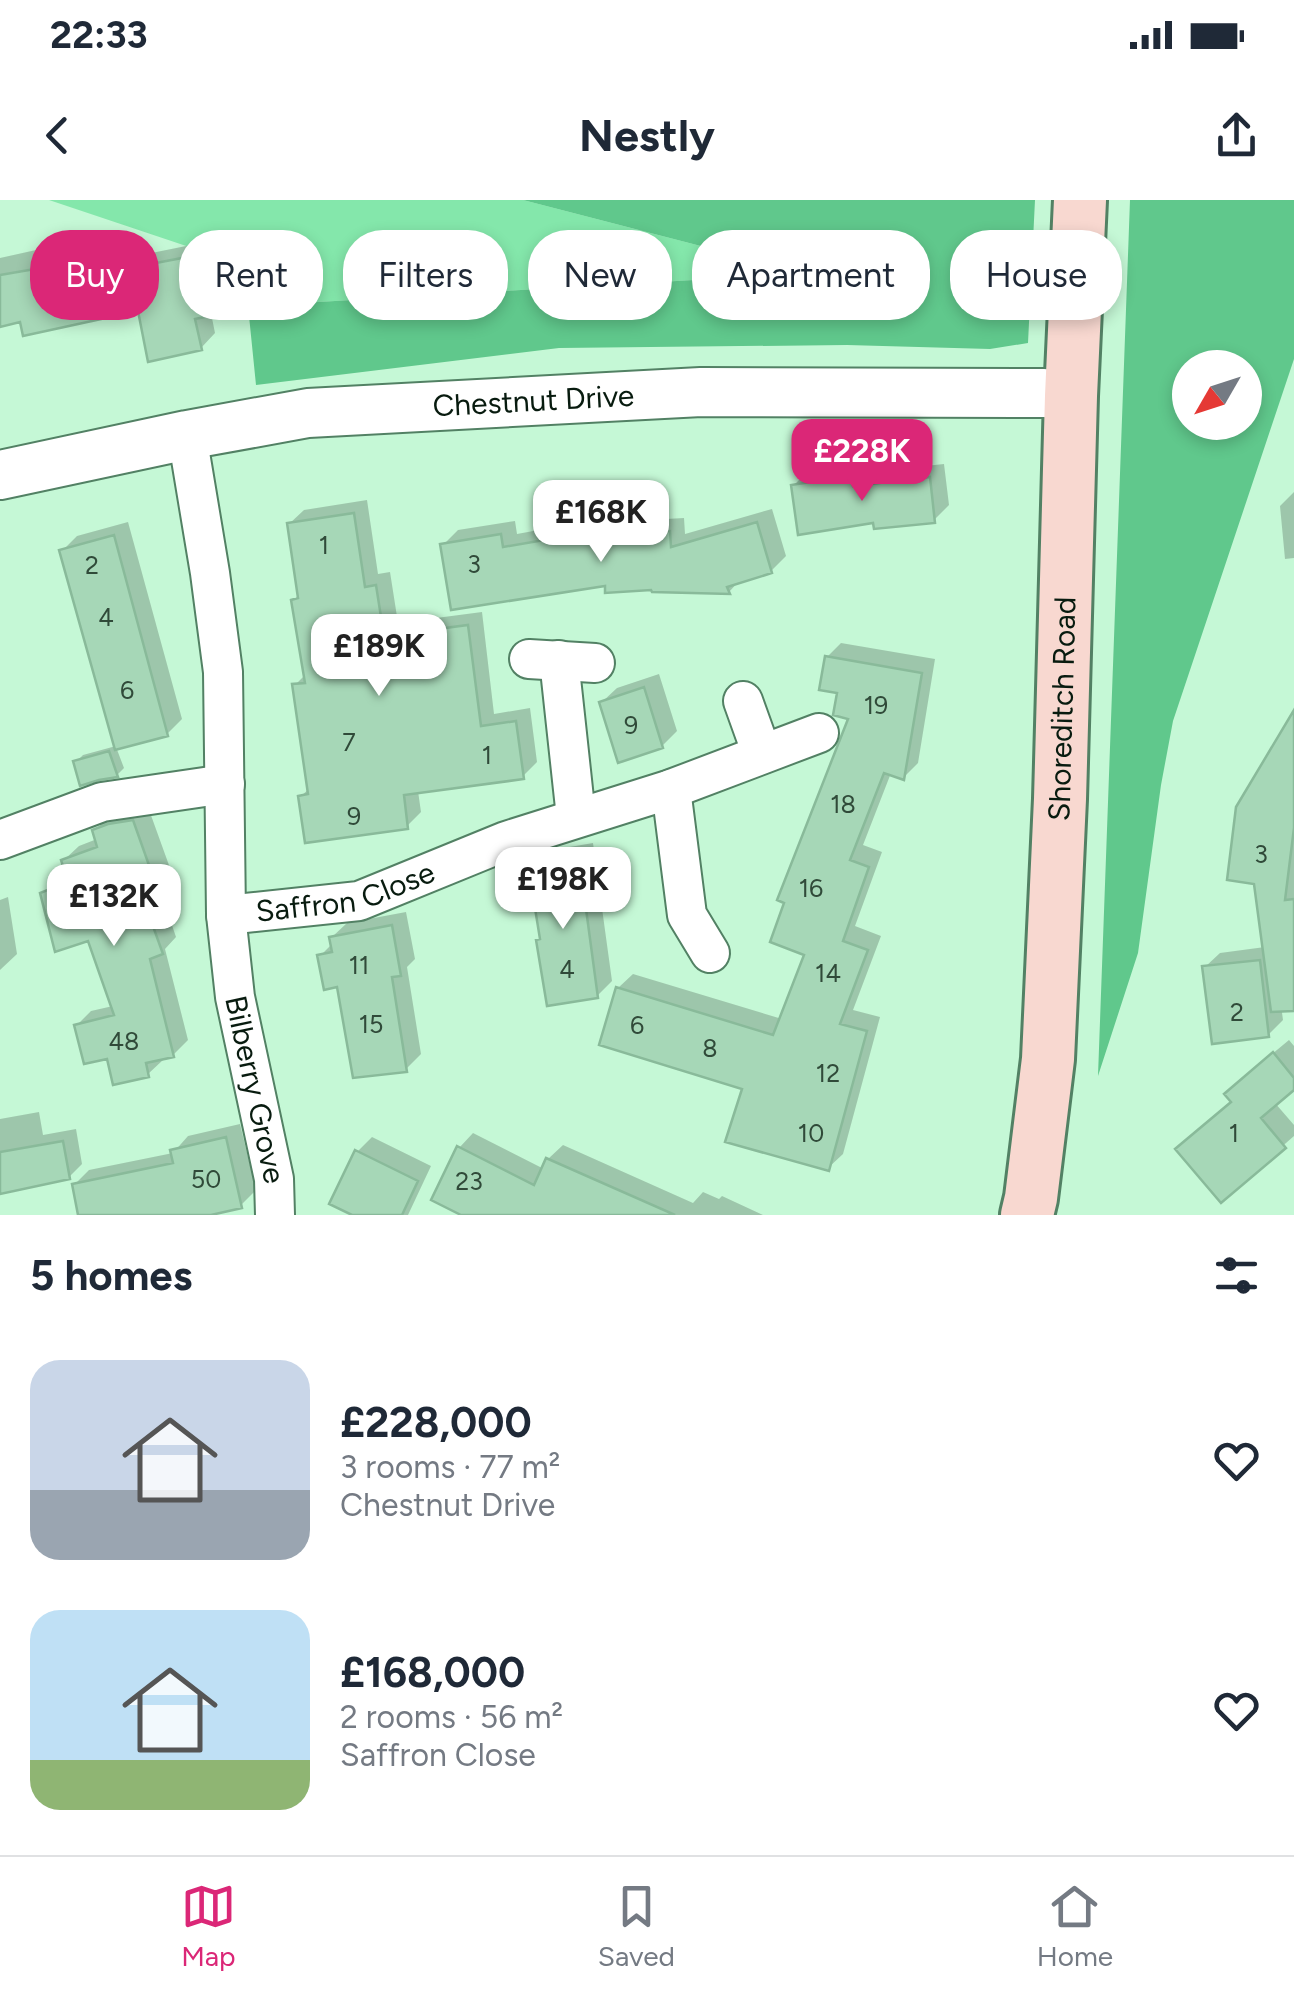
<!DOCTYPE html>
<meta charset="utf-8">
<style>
:root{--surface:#fff;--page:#f6f6f7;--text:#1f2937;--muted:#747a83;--line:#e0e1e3;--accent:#db2777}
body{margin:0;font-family:Figtree,sans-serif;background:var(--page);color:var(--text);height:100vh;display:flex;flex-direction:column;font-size:38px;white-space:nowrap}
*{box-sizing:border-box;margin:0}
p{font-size:32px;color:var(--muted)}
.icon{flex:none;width:55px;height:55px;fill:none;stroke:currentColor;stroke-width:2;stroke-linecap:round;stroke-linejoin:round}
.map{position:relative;height:1015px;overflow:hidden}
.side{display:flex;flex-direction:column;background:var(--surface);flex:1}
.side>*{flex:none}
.top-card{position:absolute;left:30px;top:30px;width:1235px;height:90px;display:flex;gap:20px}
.needle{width:65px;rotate:231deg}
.fabs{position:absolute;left:1172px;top:150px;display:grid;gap:20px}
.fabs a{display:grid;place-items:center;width:90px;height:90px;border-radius:50%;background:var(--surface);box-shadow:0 5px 15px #0003;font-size:50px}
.price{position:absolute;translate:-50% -85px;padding:0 22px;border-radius:20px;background:#fff;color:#222;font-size:32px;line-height:65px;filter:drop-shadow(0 2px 5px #0008)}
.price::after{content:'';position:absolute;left:50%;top:60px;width:30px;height:22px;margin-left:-15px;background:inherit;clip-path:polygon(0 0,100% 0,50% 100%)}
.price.on{background:var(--accent);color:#fff}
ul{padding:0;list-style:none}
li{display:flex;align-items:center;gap:30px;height:250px;padding:0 30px}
li span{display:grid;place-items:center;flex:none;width:280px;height:200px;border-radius:30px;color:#555}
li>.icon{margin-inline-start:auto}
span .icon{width:120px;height:120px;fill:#fffc;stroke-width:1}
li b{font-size:42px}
h2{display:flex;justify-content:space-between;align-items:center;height:120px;padding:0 30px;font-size:42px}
.pill{padding:0 35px;border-radius:40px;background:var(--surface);box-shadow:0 5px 15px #0003;font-size:35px;line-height:90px}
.pill.on{background:var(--accent);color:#fff}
.status{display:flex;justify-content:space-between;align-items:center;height:70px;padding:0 50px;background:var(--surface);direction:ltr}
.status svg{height:28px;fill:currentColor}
header{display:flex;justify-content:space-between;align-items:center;height:130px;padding:0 30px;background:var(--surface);font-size:45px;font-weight:700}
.tab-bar{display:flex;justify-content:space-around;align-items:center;height:140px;border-top:2px solid var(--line);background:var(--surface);font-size:28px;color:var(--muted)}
.tab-bar a{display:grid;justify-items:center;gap:5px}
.tab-bar .on{color:var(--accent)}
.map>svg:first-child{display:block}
.green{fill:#84e7ab}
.forest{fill:#60c88c;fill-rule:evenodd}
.shadow{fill:#0003}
.building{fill:#a6d7b7;stroke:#89ba9a;stroke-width:2.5}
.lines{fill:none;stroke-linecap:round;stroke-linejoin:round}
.minor-casing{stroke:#528164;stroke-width:42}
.tertiary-casing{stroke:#528164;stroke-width:52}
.secondary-casing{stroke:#528164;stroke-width:58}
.minor{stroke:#fff;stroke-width:38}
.tertiary{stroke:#fff;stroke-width:48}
.secondary{stroke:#f8d8d0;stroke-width:52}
.labels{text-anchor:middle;stroke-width:10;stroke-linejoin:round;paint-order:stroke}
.number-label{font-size:25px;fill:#304a39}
.street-label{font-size:30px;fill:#081b0f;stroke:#e9fdef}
</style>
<div class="status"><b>22:33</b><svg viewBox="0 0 49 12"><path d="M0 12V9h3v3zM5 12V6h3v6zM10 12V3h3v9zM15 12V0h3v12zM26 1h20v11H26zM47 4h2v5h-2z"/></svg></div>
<header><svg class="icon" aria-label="back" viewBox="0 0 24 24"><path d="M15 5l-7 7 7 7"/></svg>Nestly<svg class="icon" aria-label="share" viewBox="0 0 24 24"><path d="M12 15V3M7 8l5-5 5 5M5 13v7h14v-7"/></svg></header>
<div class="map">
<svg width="1294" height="1015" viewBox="0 0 1294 1015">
<rect width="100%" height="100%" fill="#c5f8d6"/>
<path class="green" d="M 49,0 L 523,0 L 751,59 L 763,76 L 248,106 L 244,79 L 234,62 Z"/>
<path class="forest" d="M 523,0 L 1035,0 L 1028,143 L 990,149 L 847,145 L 559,148 L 256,185 L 248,106 L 763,76 L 751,59 Z
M 1130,0 L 1294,0 L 1294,159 L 1173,521 L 1161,585 L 1138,753 L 1098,876 ZM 1190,168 L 1245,168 L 1245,222 L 1190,222 Z"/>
<path class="shadow" d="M 196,44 L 197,49 L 208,47 L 219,100 L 210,108 L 215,133 L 201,148 L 140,108 L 22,120 L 0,124 L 0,58 L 54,46 L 56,55 L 78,50 L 82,67 Z
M 865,262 L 867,272 L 944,264 L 949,305 L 934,320 L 875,320 L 793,286 L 808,271 Z
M 1294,292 L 1294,358 L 1285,359 L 1280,306 Z
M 367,300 L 378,374 L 390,372 L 398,423 L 482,412 L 494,514 L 530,508 L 537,562 L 523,576 L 418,591 L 421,612 L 407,626 L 300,597 L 310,588 L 295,485 L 306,474 L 293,400 L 300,394 L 289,324 L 304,310 Z
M 772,309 L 786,356 L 771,371 L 740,380 L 729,392 L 607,383 L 443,345 L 458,330 L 515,321 L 517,334 L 593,320 L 594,323 L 684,318 L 685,334 Z
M 128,322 L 182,519 L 167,534 L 116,547 L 124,568 L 117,575 L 76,562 L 83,555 L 116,546 L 62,351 L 77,336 Z
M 841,443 L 935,459 L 918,563 L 904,577 L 891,573 L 863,645 L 882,652 L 855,726 L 881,736 L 853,810 L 880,817 L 843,954 L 828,968 L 745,887 L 618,788 L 633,774 L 782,819 L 807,753 L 851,517 L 827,457 Z
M 659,474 L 677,531 L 662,546 L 602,502 L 617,488 Z
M 1294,515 L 1294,781 L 1278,783 L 1283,820 L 1268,835 L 1205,767 L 1220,753 L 1265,747 Z
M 148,607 L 170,668 L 157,681 L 176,737 L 165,749 L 188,840 L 173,855 L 162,857 L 163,860 L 148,874 L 109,856 L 76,826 L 91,811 L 113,806 L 89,737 L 43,694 L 58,679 L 68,675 L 64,660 L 79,646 L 97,639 L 95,630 L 110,616 Z
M 593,643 L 612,781 L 597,796 L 542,737 L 531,666 L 546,651 Z
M 8,697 L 17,754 L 0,770 L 0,700 Z
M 406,712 L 415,759 L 407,767 L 421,854 L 406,869 L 339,784 L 320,756 L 333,743 L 332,737 L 347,723 Z
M 1289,840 L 1294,846 L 1294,887 L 1275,903 L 1294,925 L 1294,936 L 1222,999 L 1233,901 L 1242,879 Z
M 39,912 L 43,935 L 76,929 L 82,964 L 69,977 L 0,991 L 0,919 Z
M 240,924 L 256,990 L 241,1005 L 200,1015 L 81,1015 L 74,985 L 89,970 L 173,953 L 188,936 Z
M 473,933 L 544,969 L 548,959 L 563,945 L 693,1003 L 703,992 L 719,999 L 722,996 L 763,1015 L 467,1015 L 459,948 Z
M 372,937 L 431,966 L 408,1015 L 357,1015 L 357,952 Z"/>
<path class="building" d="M 182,58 L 183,62 L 194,60 L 205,117 L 195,119 L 202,150 L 148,162 L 138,111 L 23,136 L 20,122 L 0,127 L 0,75 L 64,64 L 67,80 Z
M 851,276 L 853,286 L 930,277 L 935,323 L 874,329 L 873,323 L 798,335 L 791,285 Z
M 354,313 L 365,387 L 376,385 L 384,436 L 468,425 L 481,526 L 516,521 L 524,579 L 404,595 L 408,629 L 305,643 L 298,596 L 308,594 L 292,484 L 305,483 L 291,400 L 298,398 L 287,323 Z
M 757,322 L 772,373 L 727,387 L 730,394 L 652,392 L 651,390 L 605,393 L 605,386 L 451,410 L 440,344 L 501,334 L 503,347 L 579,334 L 580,337 L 670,331 L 671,347 Z
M 114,335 L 168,536 L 115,550 L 59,350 Z
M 825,456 L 922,473 L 904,580 L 884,573 L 850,660 L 869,667 L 843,741 L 868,750 L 840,824 L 867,831 L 829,971 L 725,942 L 742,889 L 599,845 L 616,787 L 773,835 L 804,755 L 770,742 L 784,703 L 777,700 L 848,519 L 833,515 L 837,493 L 819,490 Z
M 644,487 L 663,548 L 618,563 L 599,502 Z
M 1294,510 L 1294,628 L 1285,700 L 1294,699 L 1294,811 L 1271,812 L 1254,684 L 1227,680 L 1236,607 Z
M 109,551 L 118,577 L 99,580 L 80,586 L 73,561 Z
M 133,620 L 156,685 L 140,690 L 163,754 L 150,759 L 174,857 L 146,863 L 149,877 L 113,885 L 107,859 L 84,864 L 74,825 L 114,815 L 88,741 L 55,752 L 40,693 L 68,682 L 61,660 L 97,647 L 92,630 L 108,624 Z
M 579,657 L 598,798 L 547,806 L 536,740 L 540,739 L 528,665 Z
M 392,725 L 401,776 L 392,777 L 407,872 L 353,878 L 337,787 L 324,790 L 317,755 L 332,752 L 329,737 Z
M 1260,760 L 1269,837 L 1212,844 L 1202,766 Z
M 1273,852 L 1294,878 L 1294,890 L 1261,918 L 1286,948 L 1221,1003 L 1175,949 L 1231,902 L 1224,894 Z
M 226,937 L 242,1008 L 211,1015 L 78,1015 L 72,984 L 173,963 L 170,950 Z
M 63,941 L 70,979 L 0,994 L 0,952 Z
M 457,946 L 534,985 L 546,958 L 675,1015 L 461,1015 L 431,1000 Z
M 355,950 L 418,981 L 402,1015 L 352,1015 L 329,1004 Z"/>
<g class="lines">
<defs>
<g id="minor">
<path id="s1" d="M 187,235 L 210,373 L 223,472 L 226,715 L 235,797 L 274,979 L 275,1015"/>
<path d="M 529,459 L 595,463"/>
<path d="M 559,460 L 576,617"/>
<path d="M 743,501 L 762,554"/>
<path d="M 671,589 L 687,715 L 710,753"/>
<path d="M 0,640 L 102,602 L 225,584"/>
<path id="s2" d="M 226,715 L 359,701 L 506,641 L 671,589 L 819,533"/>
</g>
<g id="tertiary">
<path id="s3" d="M 0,275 L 187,235 L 308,213 L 701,192 L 1044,193 L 1071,196"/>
</g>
<g id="secondary">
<path id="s4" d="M 1027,1015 L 1031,998 L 1048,859 L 1060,599 L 1071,196 L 1080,0"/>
</g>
</defs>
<use href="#minor" class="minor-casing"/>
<use href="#tertiary" class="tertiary-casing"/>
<use href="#secondary" class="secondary-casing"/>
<use href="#minor" class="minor"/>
<use href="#tertiary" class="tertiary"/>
<use href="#secondary" class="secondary"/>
</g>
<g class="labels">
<g class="number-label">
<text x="324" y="354">1</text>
<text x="474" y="373">3</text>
<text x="92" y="374">2</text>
<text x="106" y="426">4</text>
<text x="127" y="499">6</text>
<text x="876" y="514">19</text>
<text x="631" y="534">9</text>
<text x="349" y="551">7</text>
<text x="487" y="564">1</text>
<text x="843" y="613">18</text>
<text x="354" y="625">9</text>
<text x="1261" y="663">3</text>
<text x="811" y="697">16</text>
<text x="359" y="774">11</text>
<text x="567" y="778">4</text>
<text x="828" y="782">14</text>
<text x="1237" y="821">2</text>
<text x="371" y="833">15</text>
<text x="637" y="834">6</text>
<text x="124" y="850">48</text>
<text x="710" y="857">8</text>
<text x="828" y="882">12</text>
<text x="811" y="942">10</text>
<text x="1234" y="942">1</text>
<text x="206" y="988">50</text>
<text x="469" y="990">23</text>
</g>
<g class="street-label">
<text dy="10" stroke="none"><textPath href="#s3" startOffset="540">Chestnut Drive</textPath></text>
<text dy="10" stroke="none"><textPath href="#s4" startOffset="508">Shoreditch Road</textPath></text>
<text dy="10" stroke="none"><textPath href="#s2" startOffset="122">Saffron Close</textPath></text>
<text dy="10" stroke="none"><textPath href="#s1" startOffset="660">Bilberry Grove</textPath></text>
</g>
</g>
</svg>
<div class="fabs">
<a><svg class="needle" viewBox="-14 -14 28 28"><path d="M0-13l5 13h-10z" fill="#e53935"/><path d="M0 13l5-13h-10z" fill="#747a83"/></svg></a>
</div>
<b class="price on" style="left:862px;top:304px">£228K</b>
<b class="price" style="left:601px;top:365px">£168K</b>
<b class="price" style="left:379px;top:499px">£189K</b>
<b class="price" style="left:563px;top:732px">£198K</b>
<b class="price" style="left:114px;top:749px">£132K</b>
<div class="top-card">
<a class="pill on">Buy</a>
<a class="pill">Rent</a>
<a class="pill">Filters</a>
<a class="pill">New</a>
<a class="pill">Apartment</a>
<a class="pill">House</a>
</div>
</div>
<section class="side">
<h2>5 homes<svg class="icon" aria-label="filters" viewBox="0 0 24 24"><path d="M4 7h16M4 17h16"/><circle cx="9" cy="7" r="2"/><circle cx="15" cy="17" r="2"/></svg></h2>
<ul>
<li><span style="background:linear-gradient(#c9d6e8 65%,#9aa5b1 0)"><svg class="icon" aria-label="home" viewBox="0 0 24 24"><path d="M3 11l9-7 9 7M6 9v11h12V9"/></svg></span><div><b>£228,000</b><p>3 rooms · 77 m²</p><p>Chestnut Drive</p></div><svg class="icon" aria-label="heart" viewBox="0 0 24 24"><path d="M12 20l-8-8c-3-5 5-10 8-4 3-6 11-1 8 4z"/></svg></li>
<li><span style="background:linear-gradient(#bfe0f5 75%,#8fb573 0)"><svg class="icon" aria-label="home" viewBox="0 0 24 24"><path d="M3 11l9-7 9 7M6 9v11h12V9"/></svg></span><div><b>£168,000</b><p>2 rooms · 56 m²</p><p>Saffron Close</p></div><svg class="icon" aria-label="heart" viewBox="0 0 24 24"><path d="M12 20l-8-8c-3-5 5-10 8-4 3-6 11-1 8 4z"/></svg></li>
</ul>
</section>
<nav class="tab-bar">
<a class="on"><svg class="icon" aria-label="map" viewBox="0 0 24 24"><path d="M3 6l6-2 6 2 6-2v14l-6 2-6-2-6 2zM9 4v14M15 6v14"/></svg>Map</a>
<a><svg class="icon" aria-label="saved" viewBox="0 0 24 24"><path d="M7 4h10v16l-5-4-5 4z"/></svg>Saved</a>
<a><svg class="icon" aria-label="home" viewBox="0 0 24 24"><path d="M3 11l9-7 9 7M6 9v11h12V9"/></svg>Home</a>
</nav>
